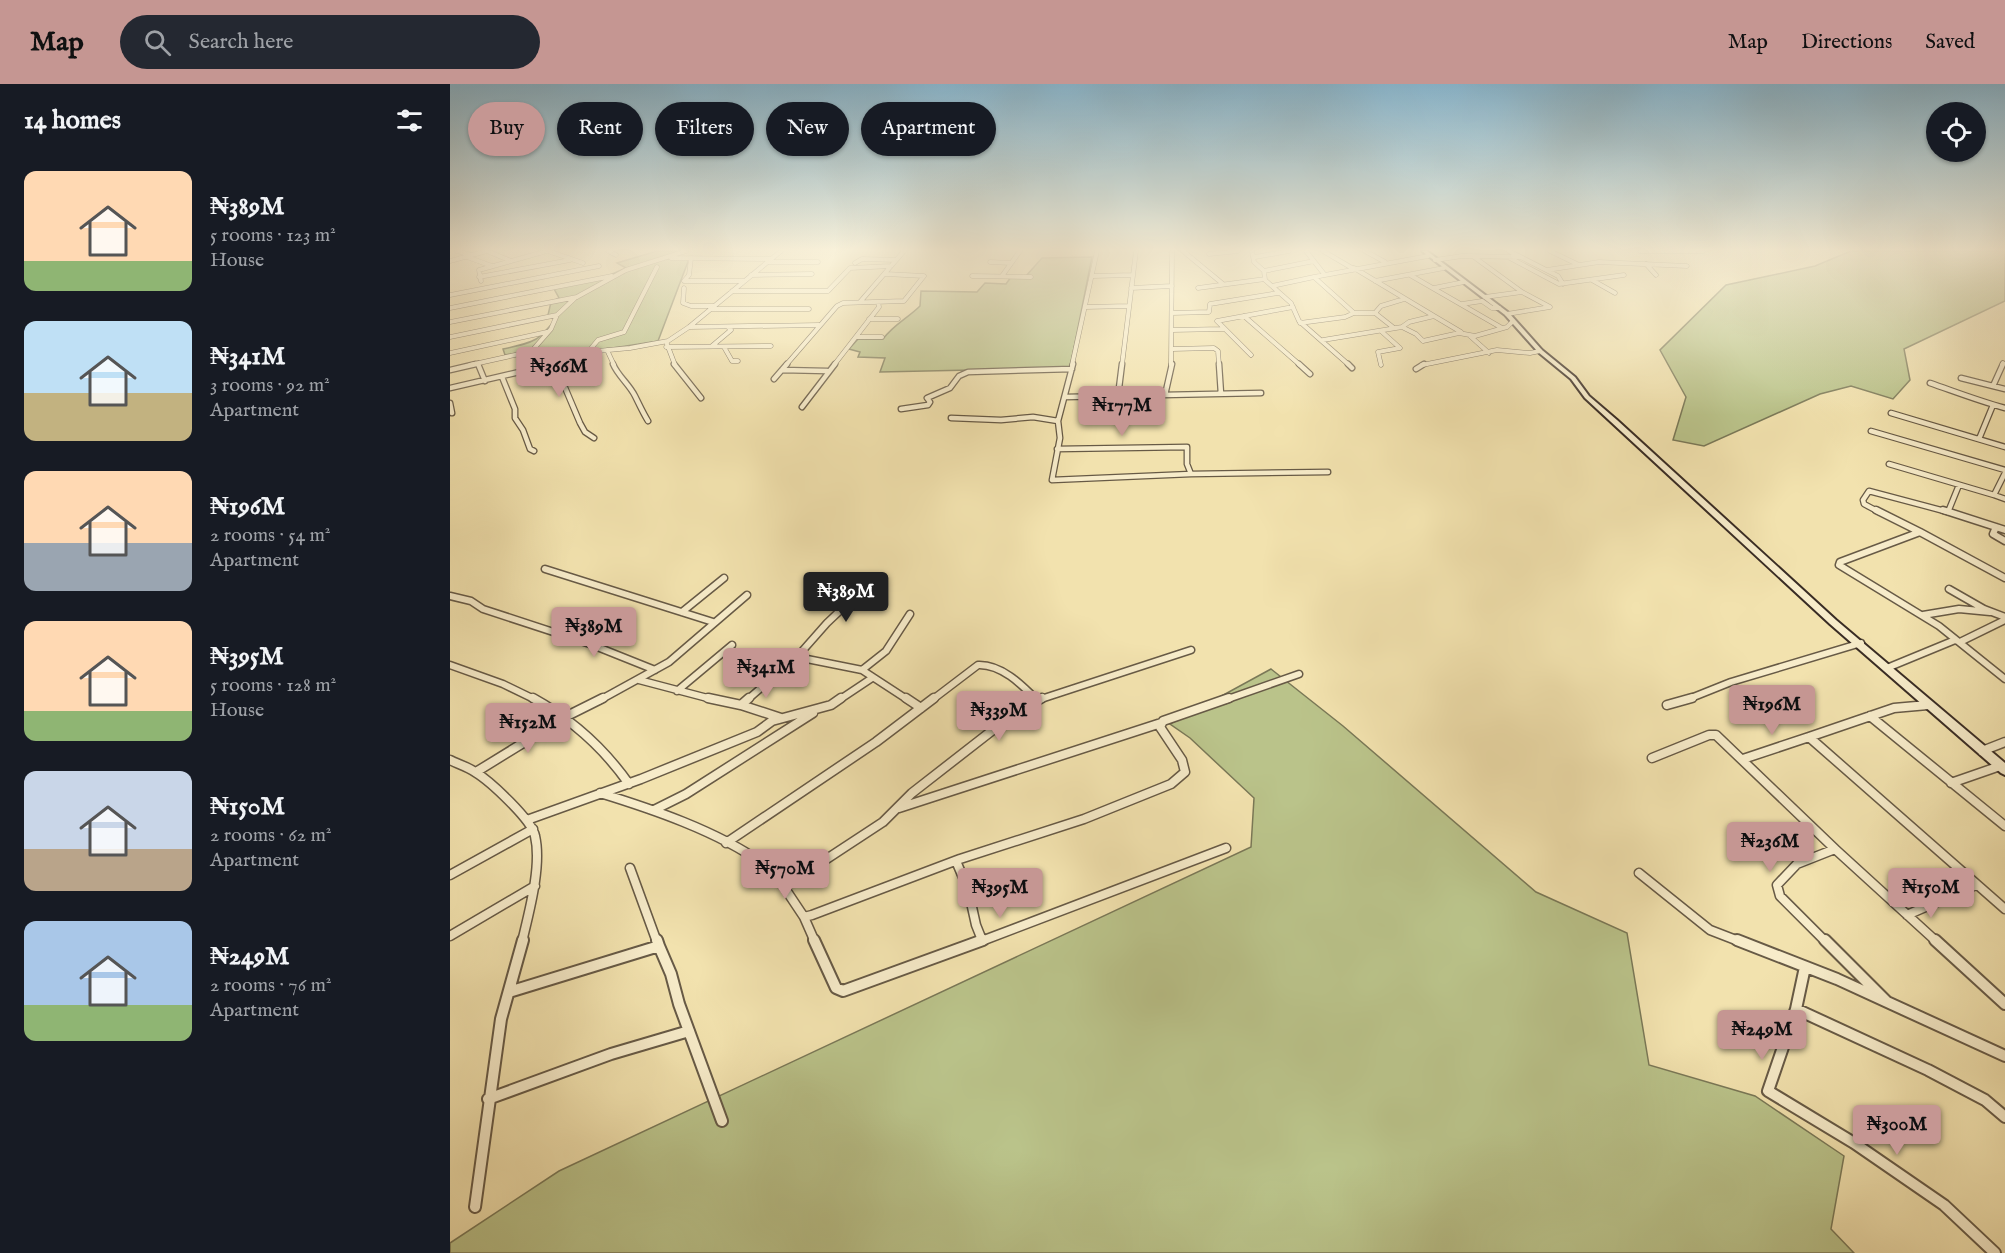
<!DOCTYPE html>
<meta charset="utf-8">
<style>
:root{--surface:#171b24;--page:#242831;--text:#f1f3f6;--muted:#9ea1a6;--accent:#c59692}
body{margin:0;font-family:"IM FELL English",serif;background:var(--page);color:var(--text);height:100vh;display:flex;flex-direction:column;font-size:22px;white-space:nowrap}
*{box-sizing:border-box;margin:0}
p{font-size:20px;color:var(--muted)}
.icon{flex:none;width:33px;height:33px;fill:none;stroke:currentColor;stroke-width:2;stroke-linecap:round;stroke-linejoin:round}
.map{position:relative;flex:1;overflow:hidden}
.side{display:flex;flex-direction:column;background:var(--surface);width:450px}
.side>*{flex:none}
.guide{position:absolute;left:18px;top:18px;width:570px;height:54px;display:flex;gap:12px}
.buttons{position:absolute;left:1476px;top:18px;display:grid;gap:12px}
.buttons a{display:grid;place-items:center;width:60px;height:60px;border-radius:50%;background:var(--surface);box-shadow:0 2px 4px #0004;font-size:30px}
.price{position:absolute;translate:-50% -51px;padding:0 14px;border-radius:6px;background:var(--accent);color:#111;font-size:20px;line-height:39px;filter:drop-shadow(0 2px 3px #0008)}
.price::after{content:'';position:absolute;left:50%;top:36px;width:18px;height:14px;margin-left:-9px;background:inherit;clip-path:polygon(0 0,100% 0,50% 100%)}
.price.selected{background:#222;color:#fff}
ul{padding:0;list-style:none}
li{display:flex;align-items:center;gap:18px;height:150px;padding:0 24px}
li span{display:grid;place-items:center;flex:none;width:168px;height:120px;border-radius:12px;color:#555}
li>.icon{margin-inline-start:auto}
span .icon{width:72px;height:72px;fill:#fffc;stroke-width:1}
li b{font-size:26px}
h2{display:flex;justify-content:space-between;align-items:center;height:72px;padding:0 24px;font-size:26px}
.tag{padding:0 21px;border-radius:27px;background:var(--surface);box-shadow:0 2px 4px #0004;font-size:21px;line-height:54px}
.tag.selected{background:var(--accent);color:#111}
header{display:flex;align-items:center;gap:36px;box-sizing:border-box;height:84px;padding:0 30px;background:var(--accent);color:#111}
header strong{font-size:28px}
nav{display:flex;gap:33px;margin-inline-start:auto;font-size:21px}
.search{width:420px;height:54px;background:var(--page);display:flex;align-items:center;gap:15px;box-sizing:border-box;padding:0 21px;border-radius:33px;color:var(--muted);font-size:22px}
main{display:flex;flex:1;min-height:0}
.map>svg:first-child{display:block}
.green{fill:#bac38a;stroke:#7a7857;stroke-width:1.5}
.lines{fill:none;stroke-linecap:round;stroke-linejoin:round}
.street-far4-casing{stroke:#675a46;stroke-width:5}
.street-far3-casing{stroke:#675a46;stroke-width:7}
.street-far2-casing{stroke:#675a46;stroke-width:9}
.street-far1-casing{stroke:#675a46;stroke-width:11}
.street-casing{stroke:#675a46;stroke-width:14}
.secondary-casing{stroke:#392c24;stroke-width:4}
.street-far4{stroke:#f7ecca;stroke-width:4}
.street-far3{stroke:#f7ecca;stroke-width:4.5}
.street-far2{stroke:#f7ecca;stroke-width:6}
.street-far1{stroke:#f7ecca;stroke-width:8}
.street{stroke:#f7ecca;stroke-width:10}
.secondary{fill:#f7ecca;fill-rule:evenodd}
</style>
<header>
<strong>Map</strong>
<div class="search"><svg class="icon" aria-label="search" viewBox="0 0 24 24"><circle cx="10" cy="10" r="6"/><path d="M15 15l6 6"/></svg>Search here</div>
<nav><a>Map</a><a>Directions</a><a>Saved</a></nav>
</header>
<main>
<section class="side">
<h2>14 homes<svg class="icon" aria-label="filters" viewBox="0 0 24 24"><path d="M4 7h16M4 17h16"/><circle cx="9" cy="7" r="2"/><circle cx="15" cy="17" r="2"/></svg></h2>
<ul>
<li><span style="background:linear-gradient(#ffd9b3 75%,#8fb573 0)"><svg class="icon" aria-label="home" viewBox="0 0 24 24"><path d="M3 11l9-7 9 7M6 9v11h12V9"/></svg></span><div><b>₦389M</b><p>5 rooms · 123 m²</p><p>House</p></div></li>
<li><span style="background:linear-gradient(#bfe0f5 60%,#c2b280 0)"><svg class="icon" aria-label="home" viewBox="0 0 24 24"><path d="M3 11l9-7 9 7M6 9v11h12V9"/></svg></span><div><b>₦341M</b><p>3 rooms · 92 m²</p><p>Apartment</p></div></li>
<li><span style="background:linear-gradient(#ffd9b3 60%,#9aa5b1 0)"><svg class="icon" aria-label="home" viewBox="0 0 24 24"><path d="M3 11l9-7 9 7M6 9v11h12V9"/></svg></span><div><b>₦196M</b><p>2 rooms · 54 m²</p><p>Apartment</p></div></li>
<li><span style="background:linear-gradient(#ffd9b3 75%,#8fb573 0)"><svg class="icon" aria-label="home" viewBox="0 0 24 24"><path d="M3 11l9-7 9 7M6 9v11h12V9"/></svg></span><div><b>₦395M</b><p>5 rooms · 128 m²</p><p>House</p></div></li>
<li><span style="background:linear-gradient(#c9d6e8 65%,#b9a48a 0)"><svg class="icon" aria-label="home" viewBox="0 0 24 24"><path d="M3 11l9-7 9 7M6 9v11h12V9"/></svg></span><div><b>₦150M</b><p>2 rooms · 62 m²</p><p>Apartment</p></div></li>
<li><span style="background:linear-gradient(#a9c7e8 70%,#8fb573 0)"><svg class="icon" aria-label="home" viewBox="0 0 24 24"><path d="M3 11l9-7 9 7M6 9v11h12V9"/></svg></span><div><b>₦249M</b><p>2 rooms · 76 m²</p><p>Apartment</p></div></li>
</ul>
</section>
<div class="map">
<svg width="1555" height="1169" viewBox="0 0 1555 1169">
<rect width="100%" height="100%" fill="#f2e2ae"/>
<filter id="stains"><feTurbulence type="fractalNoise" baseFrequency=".00333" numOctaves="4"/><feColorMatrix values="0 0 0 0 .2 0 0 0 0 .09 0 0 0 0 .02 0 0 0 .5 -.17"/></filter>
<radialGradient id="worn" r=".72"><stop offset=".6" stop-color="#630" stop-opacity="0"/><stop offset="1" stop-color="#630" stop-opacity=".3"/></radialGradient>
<path class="green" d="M 207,167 L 229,167 L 218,175 L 239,175 L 208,257 C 176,262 143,268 111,269 C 92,269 74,268 55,271 L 53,265 C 85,258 88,258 108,232 L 98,231 L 101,218 L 109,214 L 103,203 L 160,191 L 176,184 L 167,179 Z
M 1401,167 L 1555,167 L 1555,217 L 1454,265 L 1460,296 L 1443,315 L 1401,302 L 1370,310 L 1254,362 L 1223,356 L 1236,313 L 1210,266 L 1276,201 L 1365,182 Z
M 642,173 L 620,284 L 430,288 L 435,274 L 408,273 L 410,268 L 399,265 L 408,255 L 433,255 C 443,241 458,234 470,222 L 471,207 L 527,208 L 535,199 L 556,200 L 561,193 L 576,192 L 592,174 Z
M 821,585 L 893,642 L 1086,808 L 1177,849 L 1199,981 L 1305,1012 L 1394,1072 L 1381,1145 L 1404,1169 L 0,1169 L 0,1159 L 109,1087 L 801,763 L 804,714 L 740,654 L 720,640 Z"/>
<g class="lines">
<defs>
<path id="street-far4" d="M 7,167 L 21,171
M 37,167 L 61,177
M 98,167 L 133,179
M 158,167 L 166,171
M 733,167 L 773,200
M 802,167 L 804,178 L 814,187 L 815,196 L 841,219 L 849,237 L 899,281
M 856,167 L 874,190
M 873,167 L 902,184
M 915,167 L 935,178
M 1059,167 L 1108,192 L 1113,200
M 1100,167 L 1129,181
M 1190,167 L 1253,167
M 759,170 L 788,167
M 17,173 L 42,182
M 805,173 L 839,167
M 1024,173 L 1072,208 L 1035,213
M 221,174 L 320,175
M 241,174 L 239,191 L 234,197 L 294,197
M 1060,174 L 1109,200 L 1174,191
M 985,176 L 1012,172 L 1070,173
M 0,177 L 37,167
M 317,178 L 368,178
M 540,178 L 561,179
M 405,179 L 412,175 L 446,176
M 1196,180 L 1206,191
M 904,184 L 984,232 L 959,238 L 952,243
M 1097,186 L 1149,178 L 1237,182
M 814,187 L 864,177
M 301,191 L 362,190
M 960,191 L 1052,244
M 522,192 L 581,193
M 552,192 L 570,167
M 643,192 L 682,191
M 29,193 L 120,176
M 1142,196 L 1165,209
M 31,197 L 29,186 L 97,167
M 925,197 L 994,184
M 822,202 L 864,193
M 234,204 L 233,219 L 241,222 L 264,222
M 681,204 L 722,202
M 748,204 L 815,195
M 984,204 L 1014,198
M 282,207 L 378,207 L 400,184 L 441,182
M 0,211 L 149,182
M 410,218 L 454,167
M 1012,220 L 1032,217 L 1042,224 L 1049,224
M 635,223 L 679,222
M 0,224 L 162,192
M 260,225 L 359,225
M 722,229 L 759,228 L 760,220 L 828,209
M 925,229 L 931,222 L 954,215
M 1057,230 L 1100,223 L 1072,208
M 794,232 L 850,281
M 984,232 L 1011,248
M 419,235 L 448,235
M 0,238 L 127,213
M 850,239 L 895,233 L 904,229
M 240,243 L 369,241
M 944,244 L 925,229 L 904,229 L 864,193 L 978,172
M 722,246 L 773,245
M 931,247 L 950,264 L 928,268 L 931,281
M 1020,252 L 1039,269
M 0,253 L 107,231
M 407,253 L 432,253
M 873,256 L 952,243 L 966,250 L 973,257 L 1009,249 L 1025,252 L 1057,243 L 1063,237
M 217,260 L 225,281
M 262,262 L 281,246 L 278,243
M 216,263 L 321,262
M 274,263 L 282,277 L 288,277
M 722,265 L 764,264 L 768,267 L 769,281
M 157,266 L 164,281
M 138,268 L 148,256 L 174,248 L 207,183
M 0,269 L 97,248
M 80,269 L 101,245 L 107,231 L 125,214 L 176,186 L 236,167
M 801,271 L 767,237 L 843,223
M 103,275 L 106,281
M 20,281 L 74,269 L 105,271 L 180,264 L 218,257 L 239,243 L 331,167
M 98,281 L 104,280
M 336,281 L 387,222 L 393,219 L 454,217 L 474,192 L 436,190
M 384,281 L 429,223 L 428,218
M 622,281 L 647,167
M 672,281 L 686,167
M 721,281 L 722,167
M 972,281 L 1047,266 L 1080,269 L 1090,267
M 1552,281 L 1553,279"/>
<path id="street-far3" d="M 28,280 L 35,297
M 105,280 L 130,339 L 135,348 L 144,354
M 163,280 C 168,292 179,300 185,312 C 189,320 193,329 198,337
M 224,280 L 251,314
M 623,280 L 608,337 L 610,354 L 602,396 L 741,390 L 878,388
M 769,280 L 771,310
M 849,280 L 860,290
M 898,280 L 902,284
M 966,285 L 974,280
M 0,286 L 26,280
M 332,286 L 377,287
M 52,293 L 65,325 L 65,334 L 73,346 L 80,365 L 84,367
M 1511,294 L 1555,305
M 324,295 L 337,280
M 1480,299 C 1506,308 1529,317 1555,324
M 1543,302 L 1553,280
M 0,304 L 104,280
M 715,311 L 722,280
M 668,312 L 672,280
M 615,313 L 811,309
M 0,319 L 2,329
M 352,323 L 385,280
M 451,325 L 478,321 L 480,318 L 477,314 L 500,304 L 509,292 L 518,288 L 622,285
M 1441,329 L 1555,363
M 501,334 L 551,336 L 583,333 L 608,337
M 1421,347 L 1555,386
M 1529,355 L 1543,321
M 607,365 L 737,363 L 737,380 L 741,390
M 1439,380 L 1544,411
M 1555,389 L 1544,411 L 1555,415
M 1429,428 L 1414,420 L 1413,416 L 1419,407 L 1498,428
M 1498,428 L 1509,401"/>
<path id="street-far2" d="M 1426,426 L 1470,448 L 1390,478 L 1389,481 L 1489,542 L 1555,595
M 1493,426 L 1555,446
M 1546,443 L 1543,450 L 1555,457
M 1470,448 L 1555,494
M 95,485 L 263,538
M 1499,505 L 1534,525 L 1555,533
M 0,512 L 21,517 L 33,525 L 140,560 L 205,586
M 232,528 L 274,494
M 1473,531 L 1509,525 L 1540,528
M 347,573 L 377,539 L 415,503 L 413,497
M 0,581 L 53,600 L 86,616
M 1437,584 L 1505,556 L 1510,558 L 1555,536
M 412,586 L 436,567 L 460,530
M 189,596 L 265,616
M 227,607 L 282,561
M 150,616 L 219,578 L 297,511
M 297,616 L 347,573 L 412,586 L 458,616
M 389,616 L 422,594
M 482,616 L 528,581 C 551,580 571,600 587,616
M 588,616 L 741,566
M 775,616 L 849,590
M 1236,616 L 1281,598 L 1411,559"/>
<path id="street-far1" d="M 83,614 C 123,636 153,663 179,700
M 258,614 L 291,621 L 299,614
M 456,614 L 471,624
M 585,614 L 587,616
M 291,621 L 331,634
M 1217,621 L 1242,614
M 1478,621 L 1444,624 L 1359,653 L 1555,825
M 1420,632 L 1555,742
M 1532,667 L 1555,658
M 1202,674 L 1259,651 L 1266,651 L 1385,765
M 1293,675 L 1359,653
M 0,676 C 8,680 18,683 25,688 C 40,697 82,736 85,752 C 92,782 79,828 72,858
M 26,688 L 117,632 L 153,614
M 1501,699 L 1550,682
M 150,709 C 202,725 267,747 312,779 C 320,785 327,795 334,803 L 433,738 L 462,709 L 557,635 L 592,614
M 449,724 L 711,639
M 204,726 L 236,710 L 363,629
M 77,736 L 191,695 L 307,648 L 322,637 L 381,621 L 391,614
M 276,759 L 426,658 L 484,614
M 506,777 L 518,805 L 526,841 L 532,856
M 180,784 L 207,858
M 1189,789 L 1260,846 L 1291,858
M 0,791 L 83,745
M 334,803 L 354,833 L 362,831 L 510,775 L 634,735 L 721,700 L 735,688 L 732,676 L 710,643 L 713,637 L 779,614
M 1457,831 L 1526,801
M 354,833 L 365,858
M 0,852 L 85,802
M 529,858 L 776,764
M 1376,858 L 1330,812 L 1327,801 L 1347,780 L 1385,765 L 1487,858"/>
<path id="street" d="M 364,856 L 386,904 L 393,907 L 533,856
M 1287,856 L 1387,895 L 1555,972
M 1375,856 L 1436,917
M 1485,856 L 1555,920
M 209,862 L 221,890 L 229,920 L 272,1037
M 1355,883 L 1346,925 L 1318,1007 L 1404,1059 L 1494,1121 L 1545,1169
M 59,908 L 209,862 L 207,856
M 1346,925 L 1478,986 L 1535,1016 L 1555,1033
M 38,1015 L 161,970 L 239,947
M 25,1123 L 51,935 L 73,856"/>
<path id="secondary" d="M 972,167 L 977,167 L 1059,229 L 1092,266 L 1125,293 L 1139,312 L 1167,336 L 1386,536 L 1555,679 L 1555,691 L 1551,689 L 1380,540 L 1135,314 L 1121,295 L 1088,268 L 1055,231 Z"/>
</defs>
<use href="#street-far4" class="street-far4-casing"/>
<use href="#street-far3" class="street-far3-casing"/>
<use href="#street-far2" class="street-far2-casing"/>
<use href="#street-far1" class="street-far1-casing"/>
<use href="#street" class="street-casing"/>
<use href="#secondary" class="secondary-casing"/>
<use href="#street-far4" class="street-far4"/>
<use href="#street-far3" class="street-far3"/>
<use href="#street-far2" class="street-far2"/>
<use href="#street-far1" class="street-far1"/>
<use href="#street" class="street"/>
<use href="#secondary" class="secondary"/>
</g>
<linearGradient id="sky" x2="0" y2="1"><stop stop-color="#89b8d1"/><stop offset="0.5" stop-color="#f9f2db"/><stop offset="1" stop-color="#f9f2db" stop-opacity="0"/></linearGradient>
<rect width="1555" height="331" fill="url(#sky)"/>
<rect width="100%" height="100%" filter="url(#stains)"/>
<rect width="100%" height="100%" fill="url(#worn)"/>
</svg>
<div class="buttons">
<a><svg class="icon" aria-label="locate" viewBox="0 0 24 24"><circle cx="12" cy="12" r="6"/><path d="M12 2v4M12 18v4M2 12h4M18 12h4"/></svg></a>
</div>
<b class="price" style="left:109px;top:314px">₦366M</b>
<b class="price" style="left:672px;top:353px">₦177M</b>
<b class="price selected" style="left:396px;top:539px">₦389M</b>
<b class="price" style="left:144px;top:574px">₦389M</b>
<b class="price" style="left:316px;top:615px">₦341M</b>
<b class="price" style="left:1322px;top:652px">₦196M</b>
<b class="price" style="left:549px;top:658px">₦339M</b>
<b class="price" style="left:78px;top:670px">₦152M</b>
<b class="price" style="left:1320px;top:789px">₦236M</b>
<b class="price" style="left:335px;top:816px">₦570M</b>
<b class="price" style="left:550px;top:835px">₦395M</b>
<b class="price" style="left:1481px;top:835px">₦150M</b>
<b class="price" style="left:1312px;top:977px">₦249M</b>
<b class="price" style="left:1447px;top:1072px">₦300M</b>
<div class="guide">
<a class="tag selected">Buy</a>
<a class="tag">Rent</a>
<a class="tag">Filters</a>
<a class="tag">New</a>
<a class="tag">Apartment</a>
</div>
</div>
</main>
